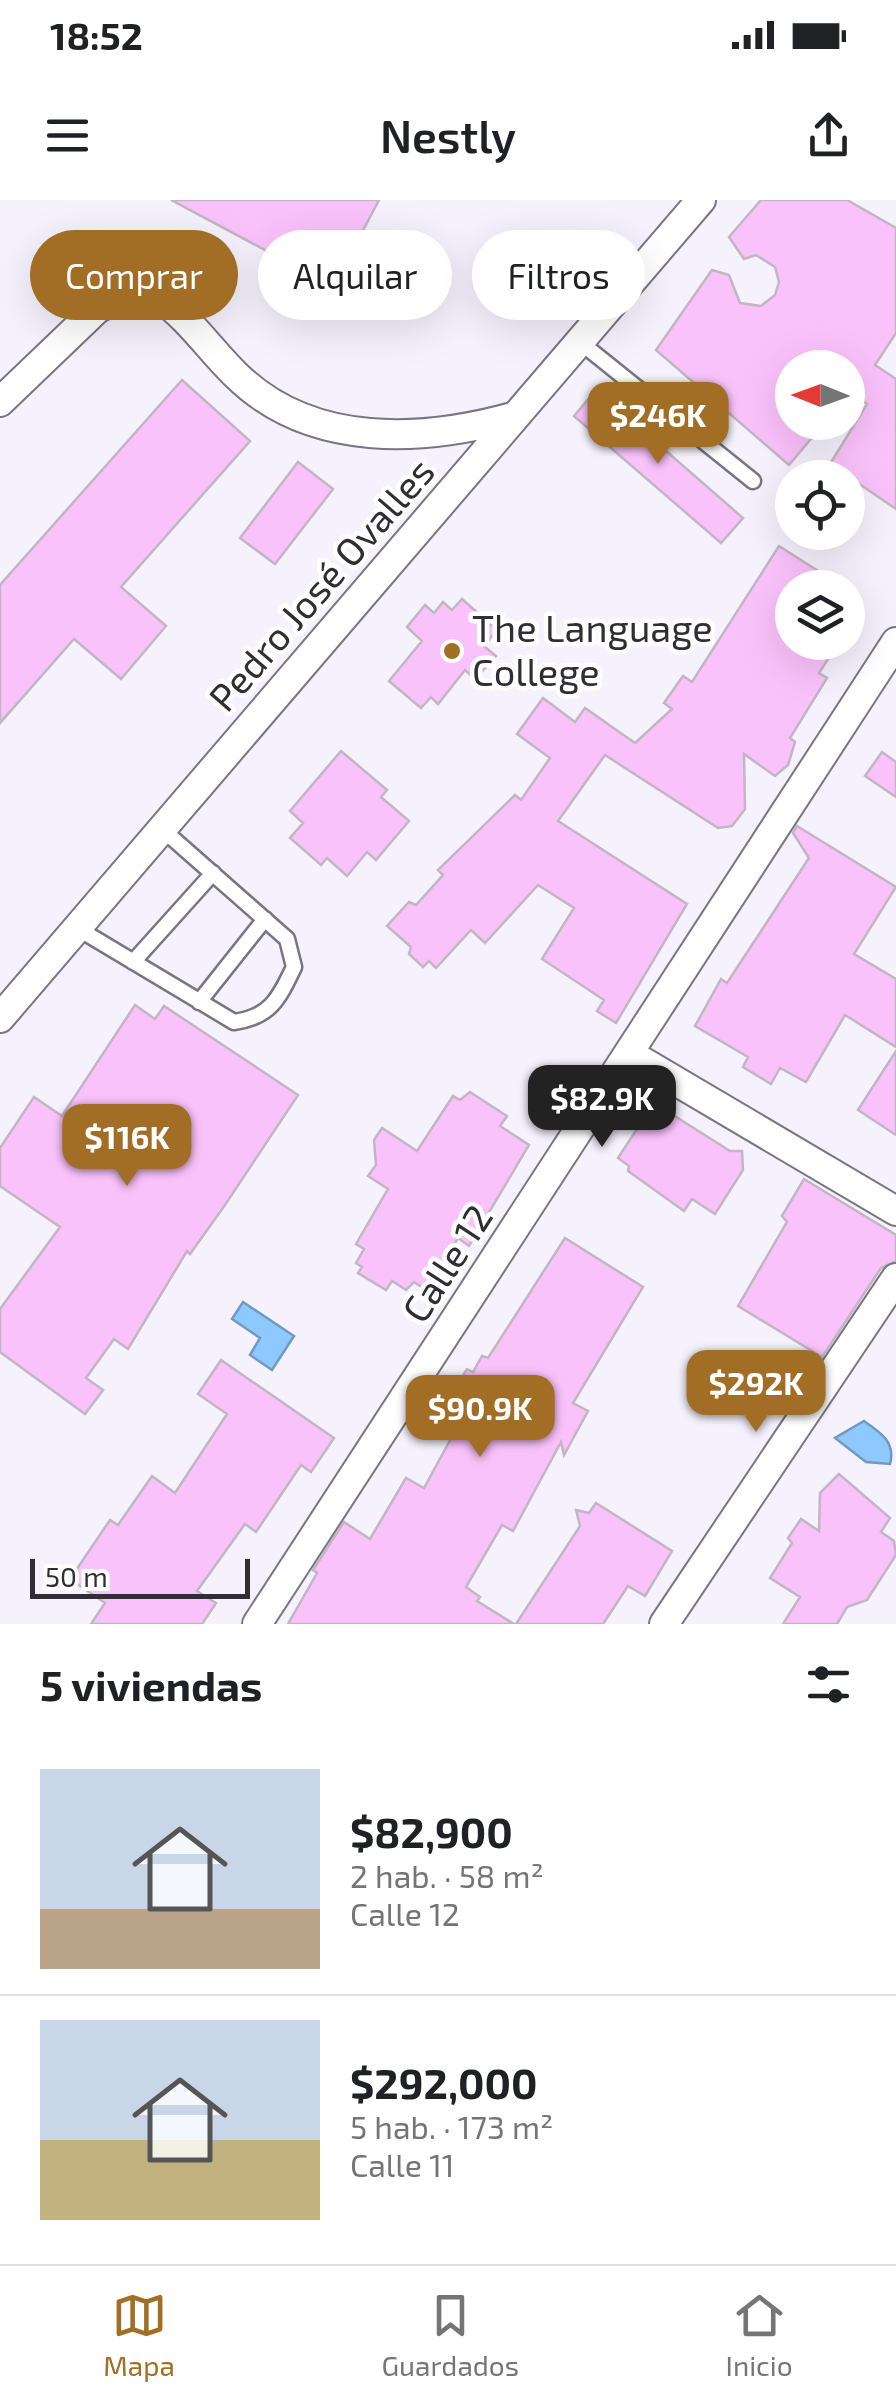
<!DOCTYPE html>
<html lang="es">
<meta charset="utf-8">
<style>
:root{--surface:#fff;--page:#f6f6f6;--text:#202124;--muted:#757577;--line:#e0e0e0;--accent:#a26e26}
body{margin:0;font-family:"Exo 2",sans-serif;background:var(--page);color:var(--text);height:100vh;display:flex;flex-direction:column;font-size:38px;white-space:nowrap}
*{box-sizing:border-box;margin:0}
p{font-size:32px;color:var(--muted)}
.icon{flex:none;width:55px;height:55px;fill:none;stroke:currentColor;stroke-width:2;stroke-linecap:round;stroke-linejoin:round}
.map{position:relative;height:1424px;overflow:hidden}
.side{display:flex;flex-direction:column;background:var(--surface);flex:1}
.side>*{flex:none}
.banner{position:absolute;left:30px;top:30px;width:838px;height:90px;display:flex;gap:20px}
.needle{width:65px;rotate:271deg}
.tools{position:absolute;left:775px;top:150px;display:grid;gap:20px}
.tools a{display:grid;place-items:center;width:90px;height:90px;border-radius:50%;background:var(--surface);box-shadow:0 10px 40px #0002;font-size:50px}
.scale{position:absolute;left:30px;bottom:25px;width:220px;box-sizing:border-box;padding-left:10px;border:5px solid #302e34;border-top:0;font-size:28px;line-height:35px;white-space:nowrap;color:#302e34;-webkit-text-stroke:8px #fff;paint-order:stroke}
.price{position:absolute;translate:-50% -85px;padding:0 22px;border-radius:20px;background:var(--accent);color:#fff;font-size:32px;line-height:65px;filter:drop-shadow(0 2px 5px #0008)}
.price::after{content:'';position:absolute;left:50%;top:60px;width:30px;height:22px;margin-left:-15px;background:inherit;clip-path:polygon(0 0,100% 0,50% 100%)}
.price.selected{background:#222;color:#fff}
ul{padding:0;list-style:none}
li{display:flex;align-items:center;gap:30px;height:250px;padding:0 40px}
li+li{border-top:2px solid var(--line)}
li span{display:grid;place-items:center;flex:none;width:280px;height:200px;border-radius:0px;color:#555}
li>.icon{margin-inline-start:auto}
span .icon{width:120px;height:120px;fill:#fffc;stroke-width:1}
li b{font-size:42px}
h2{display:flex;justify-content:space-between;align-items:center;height:120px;padding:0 40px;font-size:42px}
.pill{padding:0 35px;border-radius:45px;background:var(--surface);box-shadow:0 10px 40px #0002;font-size:35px;line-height:90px}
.pill.selected{background:var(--accent);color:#fff}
.status{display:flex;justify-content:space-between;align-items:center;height:70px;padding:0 50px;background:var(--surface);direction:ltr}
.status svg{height:28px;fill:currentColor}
header{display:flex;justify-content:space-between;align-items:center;height:130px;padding:0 40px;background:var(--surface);font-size:45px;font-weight:600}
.tabs{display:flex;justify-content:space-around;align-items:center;height:140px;border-top:2px solid var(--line);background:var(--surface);font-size:28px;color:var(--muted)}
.tabs a{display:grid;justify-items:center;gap:5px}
.tabs .selected{color:var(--accent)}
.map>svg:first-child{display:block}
.water{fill:#8dc8fe;stroke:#719ac1;stroke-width:2.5}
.building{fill:#fac2fb;stroke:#c2b6c2;stroke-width:2.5}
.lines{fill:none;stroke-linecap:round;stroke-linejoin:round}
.service-casing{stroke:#797582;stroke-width:19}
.minor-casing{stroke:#797582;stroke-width:32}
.service{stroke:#fff;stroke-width:14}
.minor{stroke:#fff;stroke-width:28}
.poi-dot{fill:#a26e26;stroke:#fff;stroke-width:4}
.labels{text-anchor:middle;stroke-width:9;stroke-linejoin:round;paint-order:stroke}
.street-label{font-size:38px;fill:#302e34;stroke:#fff}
.poi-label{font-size:38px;fill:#302e34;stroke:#fff;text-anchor:start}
</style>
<div class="status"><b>18:52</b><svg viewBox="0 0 49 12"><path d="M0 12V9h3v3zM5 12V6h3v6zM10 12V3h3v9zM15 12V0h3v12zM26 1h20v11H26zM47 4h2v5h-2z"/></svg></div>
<header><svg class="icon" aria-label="menu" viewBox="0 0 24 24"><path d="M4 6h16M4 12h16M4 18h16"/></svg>Nestly<svg class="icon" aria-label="share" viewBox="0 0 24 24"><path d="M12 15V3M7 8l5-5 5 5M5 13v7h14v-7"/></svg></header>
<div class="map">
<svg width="896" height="1424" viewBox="0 0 896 1424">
<rect width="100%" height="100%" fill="#f5f1fd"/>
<path class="water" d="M 243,1102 L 294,1136 L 272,1170 L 250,1155 L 260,1138 L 232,1119 Z
M 864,1221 C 880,1232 896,1242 890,1264 L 866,1262 L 835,1238 Z"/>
<path class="building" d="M 171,0 L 379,0 L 349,57 L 311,36 L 295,66 Z
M 761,0 L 847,0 L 896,28 L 896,133 L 875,165 L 896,179 L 896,309 L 830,264 L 867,204 L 848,190 L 848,168 L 792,168 L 792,222 L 825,222 L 789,265 L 656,150 L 712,70 L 729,75 L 740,103 L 761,106 L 775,95 L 779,82 L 775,67 L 756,55 L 744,59 L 729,37 Z
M 182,180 L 250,241 L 121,387 L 166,426 L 121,479 L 74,439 L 0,523 L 0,385 Z
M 596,190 L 743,318 L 721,343 L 574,216 Z
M 298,262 L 333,289 L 275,364 L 240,338 Z
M 779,346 L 845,388 L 792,388 L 792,442 L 839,442 L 819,473 L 827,478 L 790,538 L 795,542 L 788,565 L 775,576 L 744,554 L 745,609 L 732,626 L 718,628 L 605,555 L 558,621 L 687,704 L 616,823 L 597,811 L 604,800 L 542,759 L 574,708 L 538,685 L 485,743 L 471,730 L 436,768 L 429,761 L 423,767 L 409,754 L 411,747 L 387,726 L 409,702 L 416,705 L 443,675 L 438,670 L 515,595 L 521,600 L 550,558 L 517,534 L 543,498 L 575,522 L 585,508 L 635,543 L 672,509 L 664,503 L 683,476 L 692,482 Z
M 462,399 L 497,430 L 484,446 L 496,456 L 475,479 L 465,470 L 438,504 L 431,497 L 421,508 L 389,481 L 422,441 L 407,427 L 425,405 L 434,413 L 443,402 L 452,410 Z
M 341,551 L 387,590 L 381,597 L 409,621 L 376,660 L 367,652 L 347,676 L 327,658 L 321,665 L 290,638 L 303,623 L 290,611 Z
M 882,552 L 896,562 L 896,597 L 865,576 Z
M 797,626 L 896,687 L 854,754 L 896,779 L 896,847 L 845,815 L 806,882 L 780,868 L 771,884 L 743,867 L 748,857 L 695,826 L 721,779 L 727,783 L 809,658 L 793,633 Z
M 135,805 L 155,819 L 164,806 L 298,895 L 225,1005 L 190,1054 L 187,1051 L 128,1149 L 114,1139 L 86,1178 L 103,1190 L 85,1214 L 0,1152 L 0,1109 L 60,1027 L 0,986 L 0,948 L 34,897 L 62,916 Z
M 896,851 L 896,935 L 858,910 Z
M 470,892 L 507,916 L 500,926 L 529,945 L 469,1046 L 458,1038 L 426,1090 L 414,1082 L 406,1090 L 392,1081 L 386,1090 L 358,1073 L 362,1067 L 356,1063 L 364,1049 L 356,1044 L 388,989 L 368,976 L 376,965 L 374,940 L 382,928 L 417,951 L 453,896 L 460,900 Z
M 665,899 L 670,913 L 730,951 L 742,951 L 743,970 L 715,1014 L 692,999 L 684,1011 L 628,971 L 629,966 L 618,958 L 639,926 L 634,912 Z
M 804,979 L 896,1035 L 896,1061 L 881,1068 L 822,1157 L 738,1106 L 787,1022 L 782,1016 Z
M 565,1038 L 643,1087 L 573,1203 L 588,1211 L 564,1255 L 561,1242 L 513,1331 L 502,1325 L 466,1387 L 480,1397 L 477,1401 L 514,1424 L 288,1424 L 317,1373 L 313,1370 L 344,1322 L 370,1339 L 406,1278 L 424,1288 L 467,1209 L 448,1199 L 467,1169 L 473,1172 L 482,1156 L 488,1158 Z
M 221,1160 L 334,1238 L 311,1272 L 301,1265 L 256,1332 L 245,1324 L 197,1391 L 216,1403 L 202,1424 L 91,1424 L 105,1403 L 70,1379 L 110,1320 L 118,1325 L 152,1276 L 175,1293 L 227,1214 L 198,1194 Z
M 839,1274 L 890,1318 L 881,1332 L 894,1341 L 896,1355 L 867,1400 L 847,1407 L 837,1424 L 783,1424 L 800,1397 L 770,1378 L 792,1343 L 788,1338 L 801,1319 L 819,1331 L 820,1293 Z
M 596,1303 L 672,1351 L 645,1396 L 628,1386 L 603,1424 L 516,1424 L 580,1326 L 576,1310 L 589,1313 Z"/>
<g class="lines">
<defs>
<path id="service" d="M 580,142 L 753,281
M 77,728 L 234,822 C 271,817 279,798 294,767 L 287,739 L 162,629
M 133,762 L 213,673
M 199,802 L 265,719"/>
<path id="minor" d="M 0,202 L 97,109 L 131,90 C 140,93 153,94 161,99 C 188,117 212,152 236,175 C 311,249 424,242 516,216
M 0,818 L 701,0
M 630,854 L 896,1011
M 257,1424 L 896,442
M 664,1424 L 896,1078"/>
</defs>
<use href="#service" class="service-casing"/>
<use href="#minor" class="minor-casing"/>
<use href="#service" class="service"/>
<use href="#minor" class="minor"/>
</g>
<circle class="poi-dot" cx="452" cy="451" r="10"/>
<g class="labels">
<g class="street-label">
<text transform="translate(322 385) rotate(-49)" y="13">Pedro José Ovalles</text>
<text transform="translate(448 1064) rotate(-57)" y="13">Calle 12</text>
</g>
<g class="poi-label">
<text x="472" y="442">The Language<tspan x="472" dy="44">College</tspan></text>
</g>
</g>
</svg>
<div class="tools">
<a><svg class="needle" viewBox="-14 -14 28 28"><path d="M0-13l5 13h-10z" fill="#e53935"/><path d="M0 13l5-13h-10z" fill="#757577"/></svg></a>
<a><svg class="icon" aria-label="locate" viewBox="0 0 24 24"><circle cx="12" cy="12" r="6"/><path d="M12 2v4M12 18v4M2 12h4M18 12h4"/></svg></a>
<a><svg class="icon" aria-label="layers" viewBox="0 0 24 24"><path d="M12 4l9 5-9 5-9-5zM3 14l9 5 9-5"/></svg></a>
</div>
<div class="scale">50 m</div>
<b class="price" style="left:658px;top:267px">$246K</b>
<b class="price selected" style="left:602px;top:950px">$82.9K</b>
<b class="price" style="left:127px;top:989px">$116K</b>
<b class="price" style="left:756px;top:1235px">$292K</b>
<b class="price" style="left:480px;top:1260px">$90.9K</b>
<div class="banner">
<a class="pill selected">Comprar</a>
<a class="pill">Alquilar</a>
<a class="pill">Filtros</a>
</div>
</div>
<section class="side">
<h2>5 viviendas<svg class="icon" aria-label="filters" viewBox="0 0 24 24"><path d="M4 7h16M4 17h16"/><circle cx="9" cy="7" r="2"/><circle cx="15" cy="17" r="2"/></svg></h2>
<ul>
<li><span style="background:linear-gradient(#c9d6e8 70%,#b9a48a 0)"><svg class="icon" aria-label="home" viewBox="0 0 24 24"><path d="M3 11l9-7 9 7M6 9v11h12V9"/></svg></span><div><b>$82,900</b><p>2 hab. · 58 m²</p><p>Calle 12</p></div></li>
<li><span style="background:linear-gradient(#c9d6e8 60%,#c2b280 0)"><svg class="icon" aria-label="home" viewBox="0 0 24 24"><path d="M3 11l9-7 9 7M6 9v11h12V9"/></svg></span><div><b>$292,000</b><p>5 hab. · 173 m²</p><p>Calle 11</p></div></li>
</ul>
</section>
<nav class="tabs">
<a class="selected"><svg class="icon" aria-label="map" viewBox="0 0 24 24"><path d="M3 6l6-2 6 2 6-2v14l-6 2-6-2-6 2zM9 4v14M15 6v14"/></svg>Mapa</a>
<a><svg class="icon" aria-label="saved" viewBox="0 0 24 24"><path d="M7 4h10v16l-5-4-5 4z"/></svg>Guardados</a>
<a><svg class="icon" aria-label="home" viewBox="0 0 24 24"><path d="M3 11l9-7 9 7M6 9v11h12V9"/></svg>Inicio</a>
</nav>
